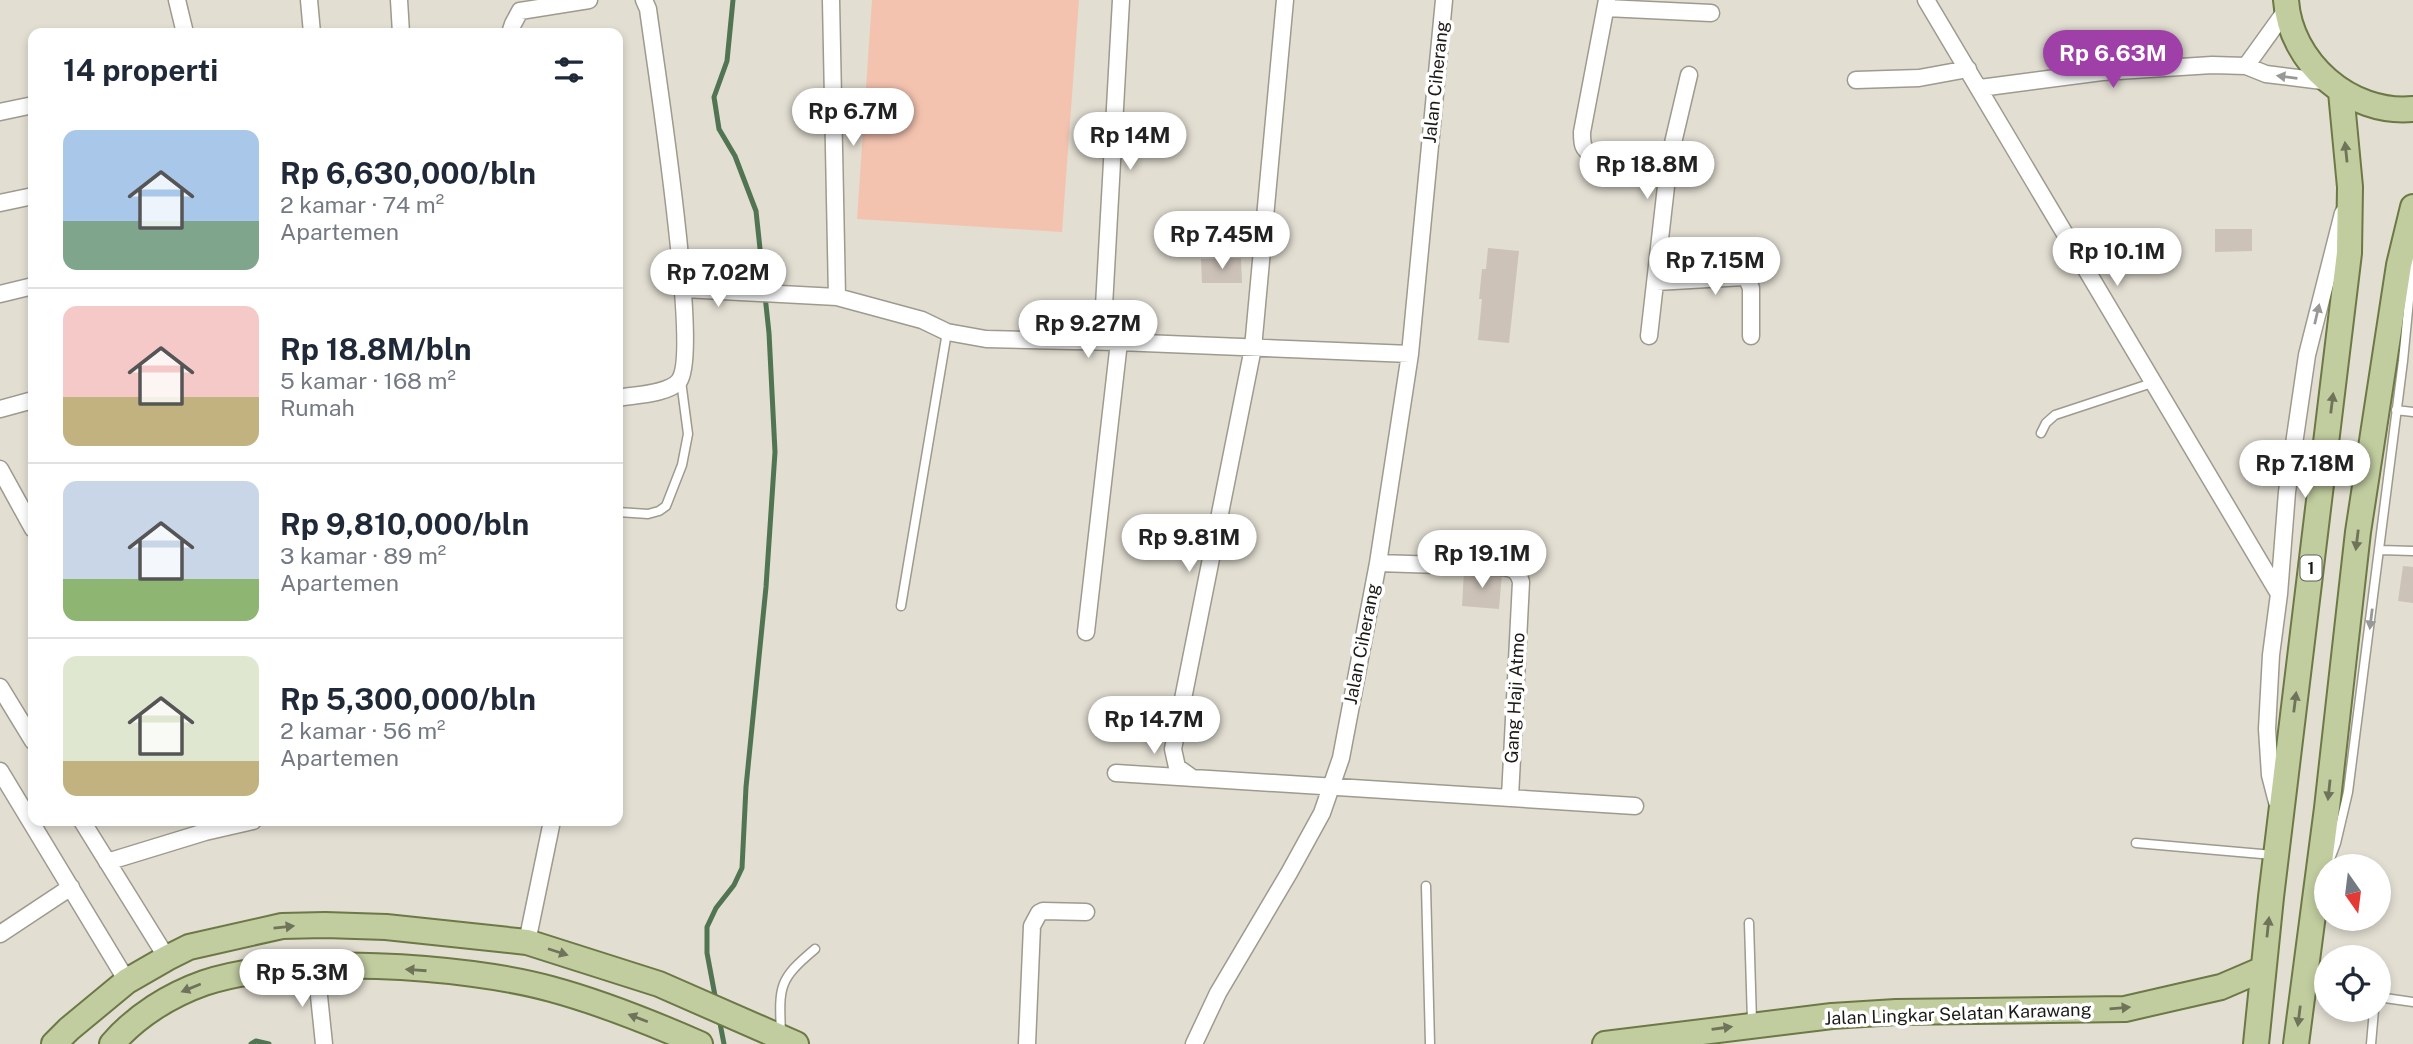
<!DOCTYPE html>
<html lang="id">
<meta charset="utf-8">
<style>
:root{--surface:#fff;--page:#f2f2f3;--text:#1f2937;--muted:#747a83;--line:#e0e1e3;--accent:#9f40a9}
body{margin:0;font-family:"Public Sans",sans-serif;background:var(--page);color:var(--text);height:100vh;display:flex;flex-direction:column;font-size:26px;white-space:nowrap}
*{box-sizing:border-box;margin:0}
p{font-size:23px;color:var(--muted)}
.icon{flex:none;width:38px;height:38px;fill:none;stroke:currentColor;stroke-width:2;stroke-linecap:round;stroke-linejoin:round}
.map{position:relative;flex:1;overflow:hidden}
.drawer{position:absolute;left:28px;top:28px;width:595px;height:798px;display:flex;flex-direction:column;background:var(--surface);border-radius:14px;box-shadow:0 4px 10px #0003}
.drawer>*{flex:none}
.needle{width:46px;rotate:166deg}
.controls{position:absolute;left:2314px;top:854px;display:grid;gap:14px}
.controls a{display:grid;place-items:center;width:77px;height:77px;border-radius:50%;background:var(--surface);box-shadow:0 4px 10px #0003;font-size:35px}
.price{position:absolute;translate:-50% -60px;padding:0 16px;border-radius:24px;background:#fff;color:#222;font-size:23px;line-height:46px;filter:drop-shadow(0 2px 4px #0008)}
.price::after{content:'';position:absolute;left:50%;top:42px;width:21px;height:16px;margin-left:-10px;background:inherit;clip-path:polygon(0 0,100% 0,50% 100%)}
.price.current{background:var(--accent);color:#fff}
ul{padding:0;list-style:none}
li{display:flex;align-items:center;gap:21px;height:175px;padding:0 35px}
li+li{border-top:2px solid var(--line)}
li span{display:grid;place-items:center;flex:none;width:196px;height:140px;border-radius:14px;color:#555}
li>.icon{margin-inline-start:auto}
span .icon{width:84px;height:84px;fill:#fffc;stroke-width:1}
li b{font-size:30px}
h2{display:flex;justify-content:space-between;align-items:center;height:84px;padding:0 35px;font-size:30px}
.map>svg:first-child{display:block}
.green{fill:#f4c3b0}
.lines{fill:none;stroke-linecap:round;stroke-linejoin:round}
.stream{stroke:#517452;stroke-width:5}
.building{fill:#ccc2b8}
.lane-casing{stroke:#9e9a8e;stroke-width:11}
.street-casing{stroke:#9e9a8e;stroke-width:19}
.primary-casing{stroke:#6c7845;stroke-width:28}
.lane{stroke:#fff;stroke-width:8}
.street{stroke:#fff;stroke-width:16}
.primary{stroke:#c1cc9f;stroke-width:24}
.oneway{fill:#989896}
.oneway2{fill:#6e735a}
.labels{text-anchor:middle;stroke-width:7;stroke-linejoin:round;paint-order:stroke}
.shield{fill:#fff;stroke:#5f5f5c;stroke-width:2}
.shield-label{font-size:16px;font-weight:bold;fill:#1b1a16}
.street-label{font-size:18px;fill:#1b1a16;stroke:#fff}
</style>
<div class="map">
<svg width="2413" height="1044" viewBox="0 0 2413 1044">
<rect width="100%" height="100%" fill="#e2ded2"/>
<path class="green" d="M 872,0 L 1079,0 L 1062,232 L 857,219 Z"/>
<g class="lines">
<path class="stream" d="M 716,1001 L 707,953 L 707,927 L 716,908 L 734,885 L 742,868 L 746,787 L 766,587 L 775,452 L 769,333 L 756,211 L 735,156 L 719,129 L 714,97 L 727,61 L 733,0
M 719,1018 L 724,1044
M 251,1044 L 256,1041 L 269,1044"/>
</g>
<path class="building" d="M 2215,229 L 2252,229 L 2252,251 L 2215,252 Z
M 1488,248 L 1519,251 L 1509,343 L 1478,340 L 1482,299 L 1479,299 L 1482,269 L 1486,269 Z
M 1241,258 L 1242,283 L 1202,283 L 1201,259 Z
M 2403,566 L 2413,567 L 2413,603 L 2398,601 Z
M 1464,571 L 1502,574 L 1499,609 L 1462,606 Z"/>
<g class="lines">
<defs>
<path id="lane" d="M 2396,410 L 2413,412
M 2041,433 L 2046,423 L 2055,415 L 2152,383
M 618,512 L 648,514 L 659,511 L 666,506 L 682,465 L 688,434 L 681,381
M 2380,550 L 2413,551
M 901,606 L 947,332
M 2136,843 L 2273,855
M 2330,859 L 2336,843 L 2348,792 L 2403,361 L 2413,259
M 1426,886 L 1430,1044
M 1749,923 L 1752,1021
M 2308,985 L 2326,987
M 2378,997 L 2413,1002
M 781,1034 C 779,986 778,980 815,949
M 2371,1044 L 2374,1010"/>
<path id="street" d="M 177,0 L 185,33
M 309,0 L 312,33
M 399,0 L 401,33
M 831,0 L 837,297
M 1607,0 L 1582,132 C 1582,144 1582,149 1593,155 L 1669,160
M 1926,0 L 2279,594
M 1606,8 L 1711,13
M 510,33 L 513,24 L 520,11 L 589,0
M 2246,66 L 2287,9
M 1856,80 L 1919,78 L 1968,69
M 1980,88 L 2102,72 L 2212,65 L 2246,66 L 2266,74 L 2330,82
M 0,112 L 33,105
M 0,203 L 33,196
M 1656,282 L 1743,277 L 1747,279 L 1751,288 L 1751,336
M 684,289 L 837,297 L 922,320 L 947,332 L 986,339 L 1119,342 L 1410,354
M 0,294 L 33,286
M 1649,336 L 1669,160 L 1689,75
M 1102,342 L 1121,0
M 618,398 C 633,395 669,394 679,381 C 701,352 655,62 648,9 L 644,0
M 0,409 L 33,400
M 0,469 L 33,529
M 1378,563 L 1501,567 C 1512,568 1518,570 1521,582 L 1510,797
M 1086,632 L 1119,342
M 0,687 L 33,741
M 0,771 L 127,981
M 1116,773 L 1635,806
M 1191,777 L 1177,767 L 1173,749 L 1253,348 L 1285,0
M 2277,802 L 2270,775 L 2267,729 L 2271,655 L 2279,594 L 2287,492 L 2307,355 L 2343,213
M 82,821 L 167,958
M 107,862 L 205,832 L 253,821
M 0,934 L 71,887
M 527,942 L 552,821
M 316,967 L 324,1044
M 1027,1044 L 1032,926 L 1039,913 L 1043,911 L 1086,912
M 1194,1044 L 1218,993 L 1289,873 L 1322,813 L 1341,758 L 1378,563 L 1410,354 L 1444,0"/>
<path id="primary" d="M 2286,0 C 2290,62 2350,115 2413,109
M 54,1044 L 69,1029 L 127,981 L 167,958 L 189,947 L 282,926 L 325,925 L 386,927 L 527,942 L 659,984 L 796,1044
M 112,1044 C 136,1016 170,995 204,983 C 290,954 464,965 551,989 C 603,1003 652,1023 700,1044
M 1605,1044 L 1832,1016 L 1896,1012 L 2125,1009 L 2221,987 L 2263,969
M 2256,1044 L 2271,897 L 2349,253 L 2350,187 L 2341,92
M 2296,1044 L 2327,808 L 2358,532 L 2399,265 L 2413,207"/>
</defs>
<use href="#lane" class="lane-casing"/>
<use href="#street" class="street-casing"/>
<use href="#primary" class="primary-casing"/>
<use href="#lane" class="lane"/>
<use href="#street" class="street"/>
<use href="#primary" class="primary"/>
</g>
<defs><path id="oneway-solid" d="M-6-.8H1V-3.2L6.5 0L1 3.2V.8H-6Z" transform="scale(1.75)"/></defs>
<g class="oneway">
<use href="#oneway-solid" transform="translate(2287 77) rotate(-173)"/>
<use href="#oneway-solid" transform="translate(2317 314) rotate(-77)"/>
<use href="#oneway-solid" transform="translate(2371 619) rotate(97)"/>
</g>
<g class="oneway2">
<use href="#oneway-solid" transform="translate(2346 152) rotate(-96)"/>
<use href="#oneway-solid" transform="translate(2332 403) rotate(-83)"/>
<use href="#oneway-solid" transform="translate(2357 540) rotate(97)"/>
<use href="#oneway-solid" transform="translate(2295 702) rotate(-83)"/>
<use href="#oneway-solid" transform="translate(2329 790) rotate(96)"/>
<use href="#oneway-solid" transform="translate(284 927) rotate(-6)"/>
<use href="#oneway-solid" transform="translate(2268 927) rotate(-84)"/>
<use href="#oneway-solid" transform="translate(558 952) rotate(18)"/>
<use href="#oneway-solid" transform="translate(416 970) rotate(-176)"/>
<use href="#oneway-solid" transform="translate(191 988) rotate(158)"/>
<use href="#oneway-solid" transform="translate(2120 1008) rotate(-5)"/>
<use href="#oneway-solid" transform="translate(2299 1016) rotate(97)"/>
<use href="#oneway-solid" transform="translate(638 1018) rotate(-159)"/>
<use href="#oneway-solid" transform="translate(1722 1028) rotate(-8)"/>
</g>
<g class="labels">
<rect class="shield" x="2300.5" y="555.5" width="21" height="25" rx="5"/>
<g class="shield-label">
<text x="2311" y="574">1</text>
</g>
<g class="street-label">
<text transform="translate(1436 82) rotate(-84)" y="6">Jalan Ciherang</text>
<text transform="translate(1362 644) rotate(-79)" y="6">Jalan Ciherang</text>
<text transform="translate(1515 698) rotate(-87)" y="6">Gang Haji Atmo</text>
<text transform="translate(1958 1014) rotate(-2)" y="6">Jalan Lingkar Selatan Karawang</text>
</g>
</g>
</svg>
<div class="controls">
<a><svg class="needle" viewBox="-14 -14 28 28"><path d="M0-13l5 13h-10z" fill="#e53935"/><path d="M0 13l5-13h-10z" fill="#747a83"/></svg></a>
<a><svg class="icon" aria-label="locate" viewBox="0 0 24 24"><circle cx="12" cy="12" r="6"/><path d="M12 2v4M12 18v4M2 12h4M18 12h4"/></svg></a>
</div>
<b class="price current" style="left:2113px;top:90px">Rp 6.63M</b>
<b class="price" style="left:853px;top:148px">Rp 6.7M</b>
<b class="price" style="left:1130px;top:172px">Rp 14M</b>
<b class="price" style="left:1647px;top:201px">Rp 18.8M</b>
<b class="price" style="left:1222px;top:271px">Rp 7.45M</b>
<b class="price" style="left:2117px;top:288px">Rp 10.1M</b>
<b class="price" style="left:1715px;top:297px">Rp 7.15M</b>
<b class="price" style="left:718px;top:309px">Rp 7.02M</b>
<b class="price" style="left:1088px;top:360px">Rp 9.27M</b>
<b class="price" style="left:2305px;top:500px">Rp 7.18M</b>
<b class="price" style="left:1189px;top:574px">Rp 9.81M</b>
<b class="price" style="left:1482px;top:590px">Rp 19.1M</b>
<b class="price" style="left:1154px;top:756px">Rp 14.7M</b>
<b class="price" style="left:302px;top:1009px">Rp 5.3M</b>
<section class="drawer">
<h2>14 properti<svg class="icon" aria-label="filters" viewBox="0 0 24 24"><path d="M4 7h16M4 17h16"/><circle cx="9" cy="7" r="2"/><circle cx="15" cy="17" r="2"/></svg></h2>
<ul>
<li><span style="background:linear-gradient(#a9c7e8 65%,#7fa58c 0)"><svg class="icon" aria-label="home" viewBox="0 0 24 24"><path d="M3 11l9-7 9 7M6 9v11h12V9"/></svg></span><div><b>Rp 6,630,000/bln</b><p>2 kamar · 74 m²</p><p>Apartemen</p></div></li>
<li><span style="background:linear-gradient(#f6c9c9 65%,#c2b280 0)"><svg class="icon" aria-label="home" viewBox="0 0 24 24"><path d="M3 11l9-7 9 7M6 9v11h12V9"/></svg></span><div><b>Rp 18.8M/bln</b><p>5 kamar · 168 m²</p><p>Rumah</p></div></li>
<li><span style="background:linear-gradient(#c9d6e8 70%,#8fb573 0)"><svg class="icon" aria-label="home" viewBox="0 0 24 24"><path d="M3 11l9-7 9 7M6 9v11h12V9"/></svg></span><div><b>Rp 9,810,000/bln</b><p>3 kamar · 89 m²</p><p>Apartemen</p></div></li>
<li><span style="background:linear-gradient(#dfe7d0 75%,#c2b280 0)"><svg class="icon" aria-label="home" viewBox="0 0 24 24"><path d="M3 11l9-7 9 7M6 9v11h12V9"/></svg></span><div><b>Rp 5,300,000/bln</b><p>2 kamar · 56 m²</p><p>Apartemen</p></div></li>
</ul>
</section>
</div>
